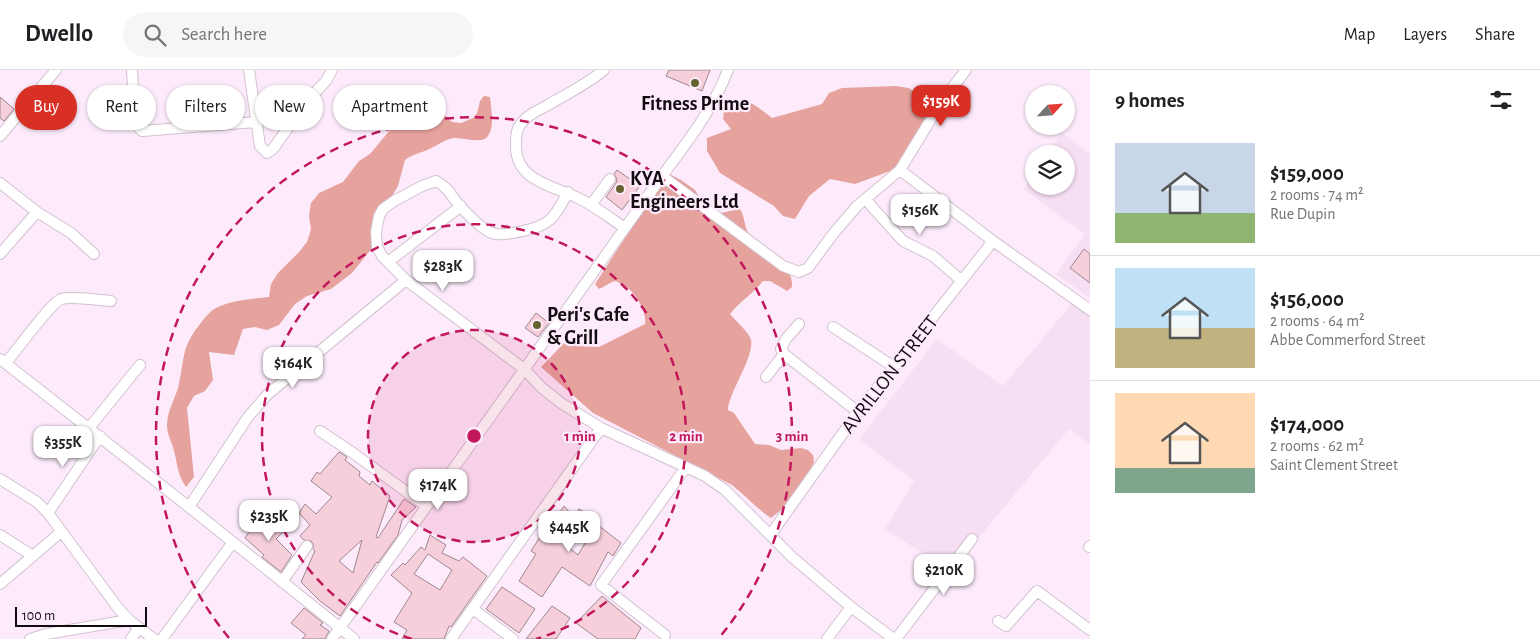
<!DOCTYPE html>
<meta charset="utf-8">
<style>
:root{--surface:#fff;--page:#f6f6f6;--text:#202124;--muted:#757577;--line:#e0e0e0;--accent:#d93025}
body{margin:0;font-family:"Alegreya Sans",sans-serif;background:var(--page);color:var(--text);height:100vh;display:flex;flex-direction:column;font-size:19px;white-space:nowrap}
*{box-sizing:border-box;margin:0}
p{font-size:16px;color:var(--muted)}
.icon{flex:none;width:28px;height:28px;fill:none;stroke:currentColor;stroke-width:2;stroke-linecap:round;stroke-linejoin:round}
.map{position:relative;flex:1;overflow:hidden}
.drawer{display:flex;flex-direction:column;background:var(--surface);width:450px}
.drawer>*{flex:none}
.hud{position:absolute;left:15px;top:15px;width:475px;height:45px;display:flex;gap:10px}
.needle{width:32px;rotate:64deg}
.buttons{position:absolute;left:1025px;top:15px;display:grid;gap:10px}
.buttons a{display:grid;place-items:center;width:50px;height:50px;border-radius:50%;background:var(--surface);box-shadow:0 1px 4px #0004;font-size:25px}
.scale{position:absolute;left:15px;bottom:12px;width:132px;box-sizing:border-box;padding-left:5px;border:2px solid #120c11;border-top:0;font-size:14px;line-height:18px;white-space:nowrap;color:#120c11;-webkit-text-stroke:4px #fdebfb;paint-order:stroke}
.price{position:absolute;translate:-50% -42px;padding:0 11px;border-radius:10px;background:#fff;color:#222;font-size:16px;line-height:32px;filter:drop-shadow(0 1px 2px #0008)}
.price::after{content:'';position:absolute;left:50%;top:30px;width:15px;height:11px;margin-left:-8px;background:inherit;clip-path:polygon(0 0,100% 0,50% 100%)}
.price.active{background:var(--accent);color:#fff}
ul{padding:0;list-style:none}
li{display:flex;align-items:center;gap:15px;height:125px;padding:0 25px}
li+li{border-top:1px solid var(--line)}
li span{display:grid;place-items:center;flex:none;width:140px;height:100px;border-radius:0px;color:#555}
li>.icon{margin-inline-start:auto}
span .icon{width:60px;height:60px;fill:#fffc;stroke-width:1}
li b{font-size:21px}
h2{display:flex;justify-content:space-between;align-items:center;height:60px;padding:0 25px;font-size:21px}
.tag{padding:0 18px;border-radius:22px;background:var(--surface);box-shadow:0 1px 4px #0004;font-size:18px;line-height:45px}
.tag.active{background:var(--accent);color:#fff}
header{display:flex;align-items:center;gap:30px;box-sizing:border-box;height:70px;padding:0 25px;background:var(--surface);border-bottom:1px solid var(--line)}
header strong{font-size:24px}
nav{display:flex;gap:28px;margin-inline-start:auto;font-size:18px}
.search{width:350px;height:45px;background:var(--page);display:flex;align-items:center;gap:12px;box-sizing:border-box;padding:0 18px;border-radius:28px;color:var(--muted);font-size:19px}
main{display:flex;flex:1;min-height:0}
.map>svg:first-child{display:block}
.built{fill:#f6def3}
.forest{fill:#e6a39d}
.building{fill:#f7cfdb;stroke:#9d878e;fill-rule:evenodd}
.lines{fill:none;stroke-linecap:round;stroke-linejoin:round}
.minor-casing{stroke:#d2c1d0;stroke-width:12}
.minor{stroke:#fff;stroke-width:10}
.ring{fill:none;stroke:#c2185b;stroke-width:2.5;stroke-dasharray:9 6}
.poi-dot{fill:#646330;stroke:#fdebfb;stroke-width:2}
.labels{text-anchor:middle;stroke-width:4.5;stroke-linejoin:round;paint-order:stroke}
.poi-label{font-size:20px;font-weight:bold;fill:#120c11;stroke:#fdebfb;text-anchor:start}
.street-label{font-size:20px;fill:#120c11;stroke:#fdebfb}
.centre{fill:#c2185b;stroke:#fdebfb;stroke-width:2.5}
.ring-label{font-size:15px;text-anchor:middle;font-weight:bold;fill:#c2185b;stroke:#fdebfb;stroke-width:4.5;stroke-linejoin:round;paint-order:stroke}
</style>
<header>
<strong>Dwello</strong>
<div class="search"><svg class="icon" aria-label="search" viewBox="0 0 24 24"><circle cx="10" cy="10" r="6"/><path d="M15 15l6 6"/></svg>Search here</div>
<nav><a>Map</a><a>Layers</a><a>Share</a></nav>
</header>
<main>
<div class="map">
<svg width="1090" height="569" viewBox="0 0 1090 569">
<rect width="100%" height="100%" fill="#fdebfb"/>
<path class="built" d="M 1062,63 L 1090,84 L 1090,228 L 1056,204 L 1085,164 L 1023,119 L 1034,103 L 1034,116 L 1066,116 L 1066,84 L 1047,84 Z
M 1074,231 L 1090,241 L 1090,374 L 1069,359 L 951,501 L 885,459 L 914,411 L 859,369 L 937,269 L 1003,316 Z"/>
<path class="forest" d="M 896,16 L 909,18 L 918,25 L 930,43 L 911,81 L 893,100 L 855,114 L 830,109 L 809,126 L 795,149 L 783,146 L 774,136 L 720,103 L 707,81 L 707,68 L 731,59 L 723,49 L 725,35 C 749,26 753,34 772,48 L 822,34 L 829,23 L 842,18 Z
M 484,26 L 490,27 C 491,39 495,56 488,66 C 482,75 464,67 454,68 C 442,70 433,79 422,82 C 414,85 412,85 405,90 L 398,116 L 387,134 L 386,145 L 373,177 L 352,203 L 331,219 L 307,226 L 295,234 L 279,255 L 267,260 L 255,257 L 243,259 L 234,285 L 209,282 L 213,310 L 205,321 L 194,326 L 187,338 L 194,407 L 186,417 C 177,404 178,396 174,381 C 172,372 167,365 167,355 C 167,342 174,331 178,318 C 185,290 180,279 200,254 C 205,248 209,242 216,238 C 231,230 252,229 269,227 L 271,214 L 278,203 L 299,182 L 307,172 L 311,159 L 309,146 L 311,133 L 319,123 L 343,112 L 359,91 L 370,84 L 395,54 L 418,42 L 445,46 L 452,52 L 461,53 L 473,48 L 477,43 L 480,31 Z
M 667,103 L 681,110 L 695,120 L 701,130 L 721,143 L 740,139 C 745,146 744,157 749,164 C 761,182 794,192 792,217 L 787,221 L 770,211 L 763,211 C 753,224 740,231 730,244 C 736,251 745,259 750,267 C 758,282 728,323 728,340 L 734,343 L 755,374 L 769,375 L 781,380 L 801,378 L 808,380 L 813,385 L 814,392 L 808,405 L 781,440 L 771,448 C 757,439 746,426 732,415 L 593,343 L 541,297 L 565,272 L 578,276 L 599,277 L 645,254 C 647,244 638,227 630,220 C 626,216 620,214 616,211 C 609,212 605,217 599,219 L 595,214 Z"/>
<path class="building" d="M 669,0 L 710,0 L 702,21 L 666,6 Z
M 0,27 L 14,39 L 4,51 L 0,48 Z
M 617,100 L 640,116 L 622,140 L 606,127 L 616,113 L 617,109 L 614,104 Z
M 1084,179 L 1090,184 L 1090,213 L 1070,198 Z
M 536,243 L 549,253 L 538,267 L 525,258 Z
M 339,382 L 347,387 L 345,390 L 360,402 L 359,406 L 370,415 L 372,411 L 390,426 L 376,467 L 378,468 L 404,429 L 416,437 L 402,450 L 398,465 L 378,493 L 377,492 L 340,546 L 320,531 L 301,512 L 315,481 L 313,479 L 313,474 L 311,471 L 304,470 L 300,466 L 310,455 L 299,443 L 305,434 L 316,444 L 332,427 L 311,411 L 317,402 L 320,404 ZM 362,470 L 353,503 L 339,491 Z
M 564,436 L 575,448 L 579,439 L 596,449 L 594,452 L 621,473 L 613,486 L 608,482 L 590,516 L 562,497 L 542,527 L 519,511 L 536,484 L 531,481 L 545,459 L 578,485 L 587,470 L 556,448 Z
M 262,443 L 283,462 L 276,469 L 292,485 L 281,502 L 262,487 L 264,485 L 245,468 Z
M 430,465 L 446,475 L 442,483 L 459,491 L 463,487 L 487,506 L 451,557 L 449,556 L 444,569 L 402,569 L 407,560 L 394,552 L 412,523 L 391,505 L 403,493 L 405,495 L 421,477 L 425,480 ZM 428,484 L 452,500 L 440,520 L 414,504 Z
M 502,517 L 535,539 L 519,563 L 486,539 Z
M 602,526 L 641,558 L 635,569 L 598,569 L 576,553 Z
M 552,536 L 570,548 L 556,569 L 526,569 Z
M 304,538 L 323,553 L 320,555 L 329,561 L 325,569 L 302,569 L 306,565 L 291,553 Z"/>
<g class="lines">
<defs>
<path id="minor" d="M 132,0 L 135,49 L 137,56 L 142,61 L 256,52
M 249,0 L 260,76 L 267,83 L 273,79 L 307,31 L 326,11 L 332,0
M 604,0 C 587,14 567,24 548,35 C 541,39 531,43 525,49 C 517,57 516,62 516,73 C 514,112 553,115 580,129 C 596,137 610,148 625,158
M 0,66 L 56,0
M 900,100 L 993,171 L 1090,240
M 662,106 L 783,196 L 799,202 L 808,198 L 833,164 L 857,136 L 900,100 L 942,31 L 966,0
M 0,113 L 37,142 L 71,163 L 94,184
M 568,122 C 555,146 552,155 523,161 C 515,163 505,165 496,164 C 484,163 463,140 455,130 C 449,121 445,116 436,111 L 422,116 L 394,131 L 383,139 L 379,146 L 376,162 L 377,177 L 382,186 L 406,210 L 524,299 L 542,318 L 561,333 L 601,358 L 705,406 L 725,420 L 792,487 L 851,537 L 894,569
M 866,129 L 873,138 L 903,171 L 933,186 L 962,211
M 591,135 L 610,109
M 0,184 L 37,142
M 388,192 L 461,136
M 799,254 L 786,269 L 781,279 L 784,284 L 858,342
M 833,257 L 894,297
M 0,289 L 189,437 L 354,569
M 6,293 C 15,282 51,233 61,229 C 70,226 101,230 111,231
M 766,307 L 784,284
M 89,358 L 140,295
M 320,361 L 353,383 L 426,436
M 0,409 L 37,432 L 48,443 L 118,538 L 129,550 L 154,569
M 189,437 L 248,347 L 268,324 L 406,210
M 48,443 L 100,366
M 771,464 L 858,342 L 993,171
M 0,465 L 33,486
M 1089,477 L 1090,476
M 282,512 L 307,476
M 0,514 L 61,462
M 473,539 L 513,569
M 998,551 L 1006,556 L 1037,521 L 1090,560
M 665,565 L 601,515 L 686,397
M 30,569 L 46,564 L 129,550
M 131,569 L 139,558
M 162,569 L 233,472
M 332,569 L 662,106 C 688,71 712,41 728,0
M 451,569 L 601,358
M 827,569 L 851,537
M 896,569 L 972,469"/>
</defs>
<use href="#minor" class="minor-casing"/>
<use href="#minor" class="minor"/>
</g>
<circle cx="474" cy="366" r="106" fill="#c2185b" fill-opacity=".12"/>
<g class="ring">
<circle cx="474" cy="366" r="106"/>
<path d="M412 569A212 212 0 1 1 536 569"/>
<path d="M229 568A318 318 0 1 1 719 568"/>
</g>
<g class="poi-dot">
<circle cx="695" cy="13" r="5"/>
<circle cx="620" cy="119" r="5"/>
<circle cx="537" cy="255" r="5"/>
</g>
<g class="labels">
<g class="poi-label">
<text x="695" y="40" text-anchor="middle">Fitness Prime</text>
<text x="630" y="115">KYA<tspan x="630" dy="23">Engineers Ltd</tspan></text>
<text x="547" y="251">Peri's Cafe<tspan x="547" dy="23">&amp; Grill</tspan></text>
</g>
<g class="street-label">
<text transform="translate(889 304) rotate(-52)" y="7">AVRILLON STREET</text>
</g>
</g>
<circle cx="474" cy="366" r="8" class="centre"/>
<g class="ring-label">
<text x="580" y="371">1 min</text>
<text x="686" y="371">2 min</text>
<text x="792" y="371">3 min</text>
</g>
</svg>
<div class="buttons">
<a><svg class="needle" viewBox="-14 -14 28 28"><path d="M0-13l5 13h-10z" fill="#e53935"/><path d="M0 13l5-13h-10z" fill="#757577"/></svg></a>
<a><svg class="icon" aria-label="layers" viewBox="0 0 24 24"><path d="M12 4l9 5-9 5-9-5zM3 14l9 5 9-5"/></svg></a>
</div>
<div class="scale">100 m</div>
<b class="price active" style="left:941px;top:57px">$159K</b>
<b class="price" style="left:920px;top:166px">$156K</b>
<b class="price" style="left:443px;top:222px">$283K</b>
<b class="price" style="left:293px;top:319px">$164K</b>
<b class="price" style="left:63px;top:398px">$355K</b>
<b class="price" style="left:438px;top:441px">$174K</b>
<b class="price" style="left:269px;top:472px">$235K</b>
<b class="price" style="left:569px;top:483px">$445K</b>
<b class="price" style="left:944px;top:526px">$210K</b>
<div class="hud">
<a class="tag active">Buy</a>
<a class="tag">Rent</a>
<a class="tag">Filters</a>
<a class="tag">New</a>
<a class="tag">Apartment</a>
</div>
</div>
<section class="drawer">
<h2>9 homes<svg class="icon" aria-label="filters" viewBox="0 0 24 24"><path d="M4 7h16M4 17h16"/><circle cx="9" cy="7" r="2"/><circle cx="15" cy="17" r="2"/></svg></h2>
<ul>
<li><span style="background:linear-gradient(#c9d6e8 70%,#8fb573 0)"><svg class="icon" aria-label="home" viewBox="0 0 24 24"><path d="M3 11l9-7 9 7M6 9v11h12V9"/></svg></span><div><b>$159,000</b><p>2 rooms · 74 m²</p><p>Rue Dupin</p></div></li>
<li><span style="background:linear-gradient(#bfe0f5 60%,#c2b280 0)"><svg class="icon" aria-label="home" viewBox="0 0 24 24"><path d="M3 11l9-7 9 7M6 9v11h12V9"/></svg></span><div><b>$156,000</b><p>2 rooms · 64 m²</p><p>Abbe Commerford Street</p></div></li>
<li><span style="background:linear-gradient(#ffd9b3 75%,#7fa58c 0)"><svg class="icon" aria-label="home" viewBox="0 0 24 24"><path d="M3 11l9-7 9 7M6 9v11h12V9"/></svg></span><div><b>$174,000</b><p>2 rooms · 62 m²</p><p>Saint Clement Street</p></div></li>
</ul>
</section>
</main>
